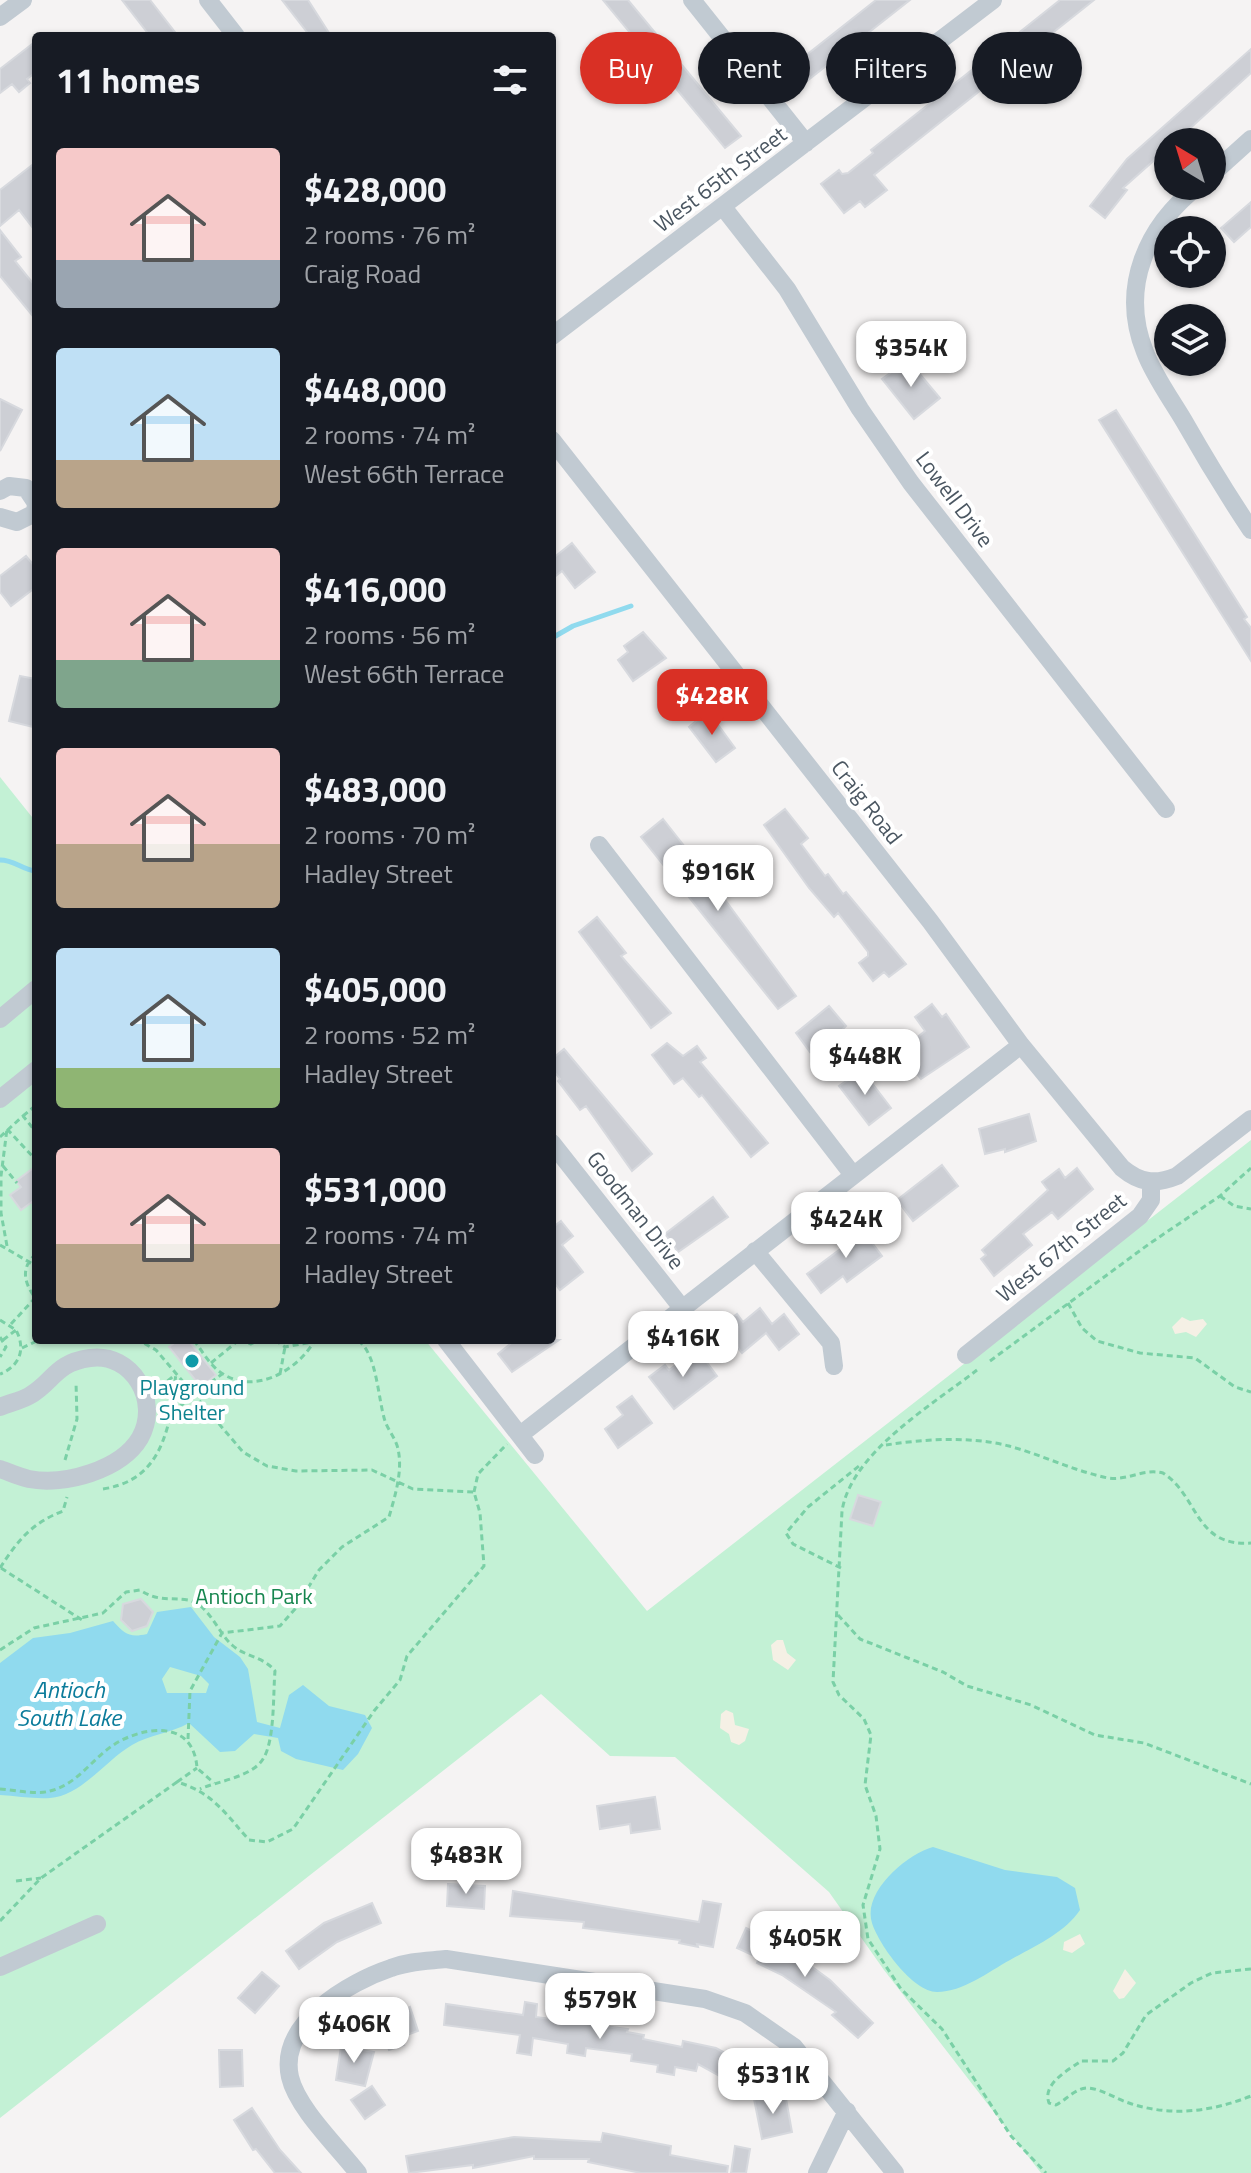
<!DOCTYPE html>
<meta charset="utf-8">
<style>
:root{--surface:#171b24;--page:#242831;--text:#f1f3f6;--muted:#9ea1a6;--accent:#d93025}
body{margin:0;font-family:"Titillium Web",sans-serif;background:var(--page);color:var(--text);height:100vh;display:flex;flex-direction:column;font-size:30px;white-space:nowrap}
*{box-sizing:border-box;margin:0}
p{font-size:26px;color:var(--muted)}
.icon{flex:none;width:44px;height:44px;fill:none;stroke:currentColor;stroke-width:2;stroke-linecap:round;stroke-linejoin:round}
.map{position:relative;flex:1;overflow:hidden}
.panel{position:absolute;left:32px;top:32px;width:524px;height:1312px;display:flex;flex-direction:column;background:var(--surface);border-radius:8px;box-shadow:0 2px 6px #0004}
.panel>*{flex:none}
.top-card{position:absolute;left:580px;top:32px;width:550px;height:72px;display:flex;gap:16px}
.needle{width:52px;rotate:322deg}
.controls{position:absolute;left:1154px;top:128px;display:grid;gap:16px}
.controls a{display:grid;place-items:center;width:72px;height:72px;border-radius:50%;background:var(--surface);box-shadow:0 2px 6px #0004;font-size:40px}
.price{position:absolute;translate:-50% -68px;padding:0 18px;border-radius:16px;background:#fff;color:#222;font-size:26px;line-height:52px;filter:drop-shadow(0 2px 4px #0008)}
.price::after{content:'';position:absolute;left:50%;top:48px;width:24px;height:18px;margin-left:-12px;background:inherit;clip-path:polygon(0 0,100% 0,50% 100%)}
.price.active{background:var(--accent);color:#fff}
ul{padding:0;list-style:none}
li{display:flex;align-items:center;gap:24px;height:200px;padding:0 24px}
li span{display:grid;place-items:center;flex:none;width:224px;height:160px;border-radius:8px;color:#555}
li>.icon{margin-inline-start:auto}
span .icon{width:96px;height:96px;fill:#fffc;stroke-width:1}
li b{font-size:34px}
h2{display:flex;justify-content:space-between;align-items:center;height:96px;padding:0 24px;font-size:34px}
.tag{padding:0 28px;border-radius:36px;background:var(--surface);box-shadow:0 2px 6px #0004;font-size:28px;line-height:72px}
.tag.active{background:var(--accent);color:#fff}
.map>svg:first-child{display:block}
.green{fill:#c3f1d5}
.sand{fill:#f5f0e5}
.water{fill:#90daee;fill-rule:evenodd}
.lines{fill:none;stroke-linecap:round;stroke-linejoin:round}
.stream{stroke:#90daee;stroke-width:5}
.building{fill:#cdcfd5;stroke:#d7d9de;stroke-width:2}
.path{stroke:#7ad0a6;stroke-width:3;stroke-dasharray:6 4;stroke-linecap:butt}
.minor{stroke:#c1cad2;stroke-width:18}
.culture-dot{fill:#0f9aa8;stroke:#fff;stroke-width:3}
.labels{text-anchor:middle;stroke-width:8;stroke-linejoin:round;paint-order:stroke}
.street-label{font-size:22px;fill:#4a5661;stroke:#fff}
.culture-label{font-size:22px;fill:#0d838f;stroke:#fff}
.park-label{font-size:22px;fill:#17864f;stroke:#fff}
.water-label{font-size:24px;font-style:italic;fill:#0c7c9b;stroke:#fff}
</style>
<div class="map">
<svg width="1251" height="2173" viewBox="0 0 1251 2173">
<rect width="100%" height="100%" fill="#f5f3f3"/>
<path class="green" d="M 0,777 L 36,822 L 36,1340 L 425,1340 L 647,1611 L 1251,1140 L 1251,2173 L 1041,2173 L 884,1970 L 829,1892 L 675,1757 L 610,1756 L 541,1694 L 0,2118 Z"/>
<path class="sand" d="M 1182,1317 L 1190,1321 L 1203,1319 L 1207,1324 L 1196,1337 L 1186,1332 L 1175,1334 L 1172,1327 Z
M 777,1640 L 783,1640 L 787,1653 L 796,1660 L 788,1670 L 773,1660 L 771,1645 Z
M 726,1710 L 733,1713 L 735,1725 L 749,1729 L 745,1741 L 739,1745 L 731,1742 L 729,1734 L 720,1728 L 721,1714 Z
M 1080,1934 L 1085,1944 L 1072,1953 L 1063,1950 L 1064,1942 Z
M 1125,1969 L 1136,1983 L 1124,1998 L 1119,1999 L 1113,1991 Z"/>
<path class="water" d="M 191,1607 L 214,1637 L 240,1657 L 248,1669 L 257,1722 L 280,1728 L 289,1695 L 303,1685 L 329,1706 L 365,1715 L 372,1728 L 358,1754 L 343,1770 L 296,1759 L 281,1751 L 278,1738 L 254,1734 L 235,1751 L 220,1752 L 189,1723 C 171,1733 149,1735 132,1745 C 106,1760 81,1796 50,1798 C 34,1799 16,1796 0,1795 L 0,1663 L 33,1638 L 70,1633 L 113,1621 C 125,1634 129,1638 147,1634 L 157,1612 ZM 170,1667 L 201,1676 L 209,1684 L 206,1693 L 167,1693 L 162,1679 Z
M 933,1847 L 1005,1870 L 1057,1877 L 1075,1888 L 1080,1910 C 1065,1933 1033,1947 1010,1960 C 988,1972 963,1992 937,1992 C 913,1992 879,1945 872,1923 C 862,1892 907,1854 933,1847 Z"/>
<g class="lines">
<path class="stream" d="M 552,638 L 573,626 L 631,606
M 0,860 C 15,860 22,870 36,871"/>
</g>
<path class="building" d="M 122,0 L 150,0 L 178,36 L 150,36 Z
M 282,0 L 308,0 L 331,36 L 310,36 Z
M 603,0 L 628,0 L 741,136 L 725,148 Z
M 876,0 L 910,0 L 803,84 L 790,68 Z
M 1060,0 L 1094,0 L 874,175 L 887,190 L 865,207 L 860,201 L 844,213 L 821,184 L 839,170 L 842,174 L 848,173 L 873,153 L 871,150 Z
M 36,41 L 36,72 L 27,79 L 30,83 L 19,92 L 12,84 L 0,93 L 0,69 Z
M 1251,49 L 1251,73 L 1175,142 L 1168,142 L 1168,148 L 1123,188 L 1127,190 L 1105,218 L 1090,206 L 1127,159 Z
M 36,162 L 36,232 L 19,210 L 0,226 L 0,190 Z
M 1251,202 L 1251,227 L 1234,242 L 1221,228 Z
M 0,230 L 21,257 L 15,261 L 36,287 L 36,320 L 0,276 Z
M 908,360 L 940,398 L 914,419 L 882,379 Z
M 0,399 L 22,410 L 0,451 Z
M 1116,410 L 1247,617 L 1244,619 L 1251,628 L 1251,661 L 1099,420 Z
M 572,543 L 595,572 L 575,588 L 562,571 L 552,579 L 552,559 Z
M 26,556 L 36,568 L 36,587 L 11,606 L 0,592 L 0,576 Z
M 643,632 L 666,658 L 633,681 L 618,660 L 628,652 L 624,646 Z
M 20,676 L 36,679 L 33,727 L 9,721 Z
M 708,711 L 735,748 L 716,762 L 689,727 Z
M 785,809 L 808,838 L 801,844 L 825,876 L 828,874 L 843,894 L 846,892 L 906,964 L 889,977 L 884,972 L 873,981 L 859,963 L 868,956 L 868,952 L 838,913 L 834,917 L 809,888 L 764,825 Z
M 663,819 L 685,847 L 681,850 L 711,889 L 718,883 L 727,894 L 723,897 L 796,996 L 778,1009 L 641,837 Z
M 597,917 L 626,953 L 621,956 L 671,1013 L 651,1028 L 579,932 Z
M 932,1004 L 942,1017 L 946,1014 L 969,1047 L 921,1079 L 899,1052 L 925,1031 L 915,1017 Z
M 829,1006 L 846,1026 L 841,1031 L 851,1044 L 835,1057 L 823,1042 L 810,1052 L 796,1033 Z
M 667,1043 L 683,1056 L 697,1046 L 706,1058 L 700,1062 L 768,1143 L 751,1157 L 702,1095 L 699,1097 L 683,1078 L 674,1084 L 652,1055 Z
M 564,1049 L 652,1154 L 632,1171 L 586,1106 L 580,1110 L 558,1081 L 560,1079 L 552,1069 L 552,1059 Z
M 862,1070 L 891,1108 L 869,1125 L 839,1086 Z
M 1029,1114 L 1036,1141 L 1005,1152 L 1005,1149 L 985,1154 L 979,1129 Z
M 942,1165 L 958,1186 L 913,1221 L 897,1200 Z
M 36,1166 L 36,1206 L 32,1202 L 21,1210 L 10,1195 L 21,1187 L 16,1181 Z
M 1077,1168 L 1093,1189 L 1058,1219 L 1052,1212 L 1023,1234 L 1032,1245 L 994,1276 L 981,1259 L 986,1255 L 982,1250 L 1048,1190 L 1042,1182 L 1059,1169 L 1065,1178 Z
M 713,1197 L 728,1217 L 678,1252 L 665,1234 Z
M 561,1221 L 573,1236 L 562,1245 L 583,1272 L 560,1290 L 552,1280 L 552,1228 Z
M 858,1224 L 882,1256 L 847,1282 L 843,1276 L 821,1293 L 807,1274 L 843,1247 L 837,1239 Z
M 760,1308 L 772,1324 L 784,1314 L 799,1334 L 779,1350 L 766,1333 L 742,1353 L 721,1326 L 737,1314 L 743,1322 Z
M 178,1340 L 188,1340 L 216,1375 L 201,1387 L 169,1347 Z
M 515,1340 L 559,1340 L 512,1372 L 498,1354 Z
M 697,1349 L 717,1376 L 674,1409 L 649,1377 L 665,1365 L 669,1370 Z
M 632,1396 L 652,1423 L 618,1448 L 605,1429 L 623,1415 L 617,1407 Z
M 858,1495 L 881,1502 L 873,1526 L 850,1519 Z
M 141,1599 L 153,1612 L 147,1626 L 132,1631 L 121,1620 L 123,1604 Z
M 655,1797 L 660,1829 L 631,1833 L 630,1824 L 600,1829 L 597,1806 Z
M 448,1884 L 485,1886 L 484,1909 L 447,1906 Z
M 513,1891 L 699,1922 L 703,1901 L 721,1904 L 713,1947 L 697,1944 L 698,1947 L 679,1943 L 680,1940 L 583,1928 L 584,1922 L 510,1916 Z
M 372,1903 L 381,1923 L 337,1942 L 299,1969 L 286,1951 L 324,1923 Z
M 746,1928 L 785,1947 L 830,1980 L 873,2023 L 858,2038 L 832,2015 L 836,2012 L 782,1975 L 757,1963 L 759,1958 L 737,1948 Z
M 262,1972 L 279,1986 L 255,2013 L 238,1998 Z
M 525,2002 L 537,2004 L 536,2017 L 628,2029 L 627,2032 L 644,2035 L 643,2039 L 682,2047 L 683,2041 L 716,2048 L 756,2070 L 745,2090 L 698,2064 L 696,2071 L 675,2067 L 674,2075 L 657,2072 L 658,2065 L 631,2061 L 632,2054 L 586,2048 L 585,2056 L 567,2053 L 568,2044 L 533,2038 L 531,2055 L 517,2053 L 520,2035 L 444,2025 L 446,2004 L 523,2015 Z
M 410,2007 L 418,2031 L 401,2037 L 404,2045 L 389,2050 L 379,2022 Z
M 342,2040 L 351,2048 L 374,2052 L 365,2086 L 336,2080 Z
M 219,2050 L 242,2050 L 243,2086 L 220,2087 Z
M 372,2086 L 385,2105 L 365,2119 L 351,2100 Z
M 785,2093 L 792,2132 L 762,2139 L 754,2099 Z
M 252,2108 L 280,2150 L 301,2173 L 275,2173 L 256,2149 L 253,2150 L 234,2120 Z
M 603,2133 L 671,2146 L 670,2155 L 728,2166 L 727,2173 L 641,2173 L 588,2162 L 589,2159 L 534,2159 L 534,2156 L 473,2168 L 473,2165 L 409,2173 L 406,2156 L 514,2137 L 601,2142 Z
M 735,2146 L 750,2149 L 746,2173 L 731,2173 Z"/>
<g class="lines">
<path class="path" d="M 23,1116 L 36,1105
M 7,1129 L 36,1160
M 0,1137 L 23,1116 L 36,1132
M 3,1166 L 17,1183
M 1220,1196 L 1234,1206 L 1251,1209
M 0,1245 L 36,1266
M 7,1246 L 1,1213 L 1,1176 L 7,1129
M 36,1254 C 20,1268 24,1283 36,1299
M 1068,1303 L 1082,1328 L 1097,1341 L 1140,1353 L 1195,1358 L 1235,1387 L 1251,1392
M 0,1320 L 16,1330 C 26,1349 20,1366 0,1374
M 11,1324 L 35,1298
M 0,1337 L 6,1347 L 0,1357
M 3,1340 L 16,1330
M 194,1340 C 202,1351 211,1367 223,1374 C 256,1395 298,1370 315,1340
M 239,1340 L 251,1344 L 259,1340
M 275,1340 L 285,1347 L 312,1342
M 22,1348 L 39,1340
M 990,1361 L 1149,1244 L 1220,1196 L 1251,1168
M 211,1363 L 239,1340
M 977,1370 C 932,1405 851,1453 842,1511 L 833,1682 L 839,1695 L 864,1719 L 871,1735 L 865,1785 L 876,1816 L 880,1849 L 863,1905 L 868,1939 L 901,1989 L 942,2029 L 1011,2136 L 1046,2173
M 280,1374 L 285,1347
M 172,1402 L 176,1374
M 171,1413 L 172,1402 L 160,1387 L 176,1374
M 886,1445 C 924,1439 971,1436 1009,1446 C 1042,1455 1074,1471 1108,1478 C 1128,1481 1143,1468 1163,1473 C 1199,1496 1194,1547 1251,1543
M 65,1460 L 77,1419 L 76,1382
M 103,1489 C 147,1482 162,1454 171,1413 L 222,1374
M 474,1492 L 478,1474 L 507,1444
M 0,1568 C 18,1540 32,1523 63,1511 L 67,1497
M 1,1568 L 82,1620
M 841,1568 L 793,1544 L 786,1533 L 808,1507 L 859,1466
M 838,1615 L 860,1639 L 943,1672 L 967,1686 L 1031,1705 L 1095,1735 L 1144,1743 L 1251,1784
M 0,1650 L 34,1628 L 103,1613 L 126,1592 L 140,1590 C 158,1602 169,1597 188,1600 C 209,1604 218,1633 232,1645 C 245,1657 263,1656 275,1671 C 273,1693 275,1741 263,1759 C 252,1777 218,1781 200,1789
M 188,1739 L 190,1691 L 222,1633 L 280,1626 L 295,1609 L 319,1570 L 342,1547 L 389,1517 C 395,1496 403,1471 398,1449 C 396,1439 388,1430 385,1421 C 378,1400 377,1351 357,1340
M 177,1782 L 197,1768
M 0,1789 C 15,1790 36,1795 50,1791 C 80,1784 95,1753 122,1740 C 155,1724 194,1725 197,1768 L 214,1783
M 16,1881 L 41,1878
M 0,1921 L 41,1878 L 177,1782 C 212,1792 226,1814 249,1840 L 267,1842 L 293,1829 L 374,1711 L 400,1680 L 407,1656 L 484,1566 L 480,1513 L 474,1492 L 413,1489 L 372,1470 L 296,1471 L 267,1466 L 243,1452 L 156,1350 L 138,1340
M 1251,1969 L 1212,1973 L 1191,1983 L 1146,2015 L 1123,2053 L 1113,2061 L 1081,2061 C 1067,2071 1042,2084 1049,2103 L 1056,2105 C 1066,2100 1075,2088 1088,2088 C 1102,2089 1116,2099 1129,2103 C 1170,2117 1211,2112 1251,2096"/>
<path class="minor" d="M 208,0 L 236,36
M 692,0 L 806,143
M 0,17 L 23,0
M 1212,174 L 1251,139
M 1198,186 C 1147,226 1119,287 1145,352 C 1154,376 1171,399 1184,421 C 1205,458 1227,494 1251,530
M 723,207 L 787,289 L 860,409 L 911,483 L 1166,809
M 552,336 L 993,0
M 552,440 L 930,921 L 1021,1045 L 1122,1168 C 1140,1183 1155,1185 1177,1176 L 1251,1119
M 0,491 L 9,486 L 26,488 L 36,503 L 35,513
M 0,517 L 17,522 L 35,513
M 599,845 L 853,1175
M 0,1019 L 36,989
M 0,1099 L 36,1070
M 552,1143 L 682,1308
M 755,1251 L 831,1343 L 834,1366
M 446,1340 L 535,1455
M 966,1355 L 1140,1216 L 1151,1200 L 1151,1182
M 0,1407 C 9,1403 20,1401 29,1396 C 54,1382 54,1363 90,1358 C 132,1352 161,1401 140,1438 C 121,1470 64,1486 29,1479 C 19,1477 9,1472 0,1469
M 520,1435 L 1021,1045
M 0,1967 L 97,1924
M 358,2173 C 338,2147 297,2108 290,2077 C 278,2023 349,1982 391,1968 C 409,1961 428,1961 446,1959 L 705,1999 L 745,2013 L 794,2047 L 895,2173
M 817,2173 L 847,2111"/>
</g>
<circle class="culture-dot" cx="192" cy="1361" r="8"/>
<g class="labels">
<g class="street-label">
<text transform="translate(720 179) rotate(-37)" y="8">West 65th Street</text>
<text transform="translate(955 499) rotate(53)" y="8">Lowell Drive</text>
<text transform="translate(867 802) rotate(52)" y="8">Craig Road</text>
<text transform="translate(636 1210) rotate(52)" y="8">Goodman Drive</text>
<text transform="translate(1061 1247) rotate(-39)" y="8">West 67th Street</text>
</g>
<g class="culture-label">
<text x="192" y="1395">Playground<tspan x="192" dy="25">Shelter</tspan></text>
</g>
<g class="park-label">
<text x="254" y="1604">Antioch Park</text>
</g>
<g class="water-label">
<text x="69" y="1698">Antioch<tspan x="69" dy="28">South Lake</tspan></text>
</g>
</g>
</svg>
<div class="controls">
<a><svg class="needle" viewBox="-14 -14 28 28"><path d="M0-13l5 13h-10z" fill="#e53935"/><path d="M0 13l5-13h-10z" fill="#9ea1a6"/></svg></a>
<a><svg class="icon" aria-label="locate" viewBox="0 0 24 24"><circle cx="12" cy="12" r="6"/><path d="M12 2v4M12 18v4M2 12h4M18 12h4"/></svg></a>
<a><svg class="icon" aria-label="layers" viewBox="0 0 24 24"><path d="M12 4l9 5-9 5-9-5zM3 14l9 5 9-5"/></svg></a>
</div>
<b class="price" style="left:911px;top:389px">$354K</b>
<b class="price active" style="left:712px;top:737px">$428K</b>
<b class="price" style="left:718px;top:913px">$916K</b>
<b class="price" style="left:865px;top:1097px">$448K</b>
<b class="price" style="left:846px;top:1260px">$424K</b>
<b class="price" style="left:683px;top:1379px">$416K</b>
<b class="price" style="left:466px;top:1896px">$483K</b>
<b class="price" style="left:805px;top:1979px">$405K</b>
<b class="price" style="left:600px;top:2041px">$579K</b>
<b class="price" style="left:354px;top:2065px">$406K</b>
<b class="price" style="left:773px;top:2116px">$531K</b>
<div class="top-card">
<a class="tag active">Buy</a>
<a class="tag">Rent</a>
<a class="tag">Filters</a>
<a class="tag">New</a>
</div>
<section class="panel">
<h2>11 homes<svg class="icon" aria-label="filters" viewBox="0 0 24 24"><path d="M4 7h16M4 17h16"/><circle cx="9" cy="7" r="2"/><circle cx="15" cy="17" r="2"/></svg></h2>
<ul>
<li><span style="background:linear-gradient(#f6c9c9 70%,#9aa5b1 0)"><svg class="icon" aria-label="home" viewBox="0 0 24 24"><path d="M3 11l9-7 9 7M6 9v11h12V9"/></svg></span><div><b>$428,000</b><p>2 rooms · 76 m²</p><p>Craig Road</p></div></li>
<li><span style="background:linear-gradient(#bfe0f5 70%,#b9a48a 0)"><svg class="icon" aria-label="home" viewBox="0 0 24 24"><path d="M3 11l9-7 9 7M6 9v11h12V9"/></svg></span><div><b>$448,000</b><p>2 rooms · 74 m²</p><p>West 66th Terrace</p></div></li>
<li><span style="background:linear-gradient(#f6c9c9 70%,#7fa58c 0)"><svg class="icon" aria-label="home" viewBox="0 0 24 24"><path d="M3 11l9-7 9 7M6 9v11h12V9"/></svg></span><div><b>$416,000</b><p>2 rooms · 56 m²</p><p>West 66th Terrace</p></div></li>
<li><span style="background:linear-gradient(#f6c9c9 60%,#b9a48a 0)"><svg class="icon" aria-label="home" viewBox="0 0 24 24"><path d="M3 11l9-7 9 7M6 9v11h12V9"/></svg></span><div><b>$483,000</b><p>2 rooms · 70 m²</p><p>Hadley Street</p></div></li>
<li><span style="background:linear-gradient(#bfe0f5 75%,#8fb573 0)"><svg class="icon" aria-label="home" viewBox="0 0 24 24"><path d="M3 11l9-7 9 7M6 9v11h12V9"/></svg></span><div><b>$405,000</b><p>2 rooms · 52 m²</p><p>Hadley Street</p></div></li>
<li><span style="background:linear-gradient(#f6c9c9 60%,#b9a48a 0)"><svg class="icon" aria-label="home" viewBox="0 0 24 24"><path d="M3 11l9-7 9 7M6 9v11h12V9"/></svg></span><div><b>$531,000</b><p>2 rooms · 74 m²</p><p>Hadley Street</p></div></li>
</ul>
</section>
</div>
